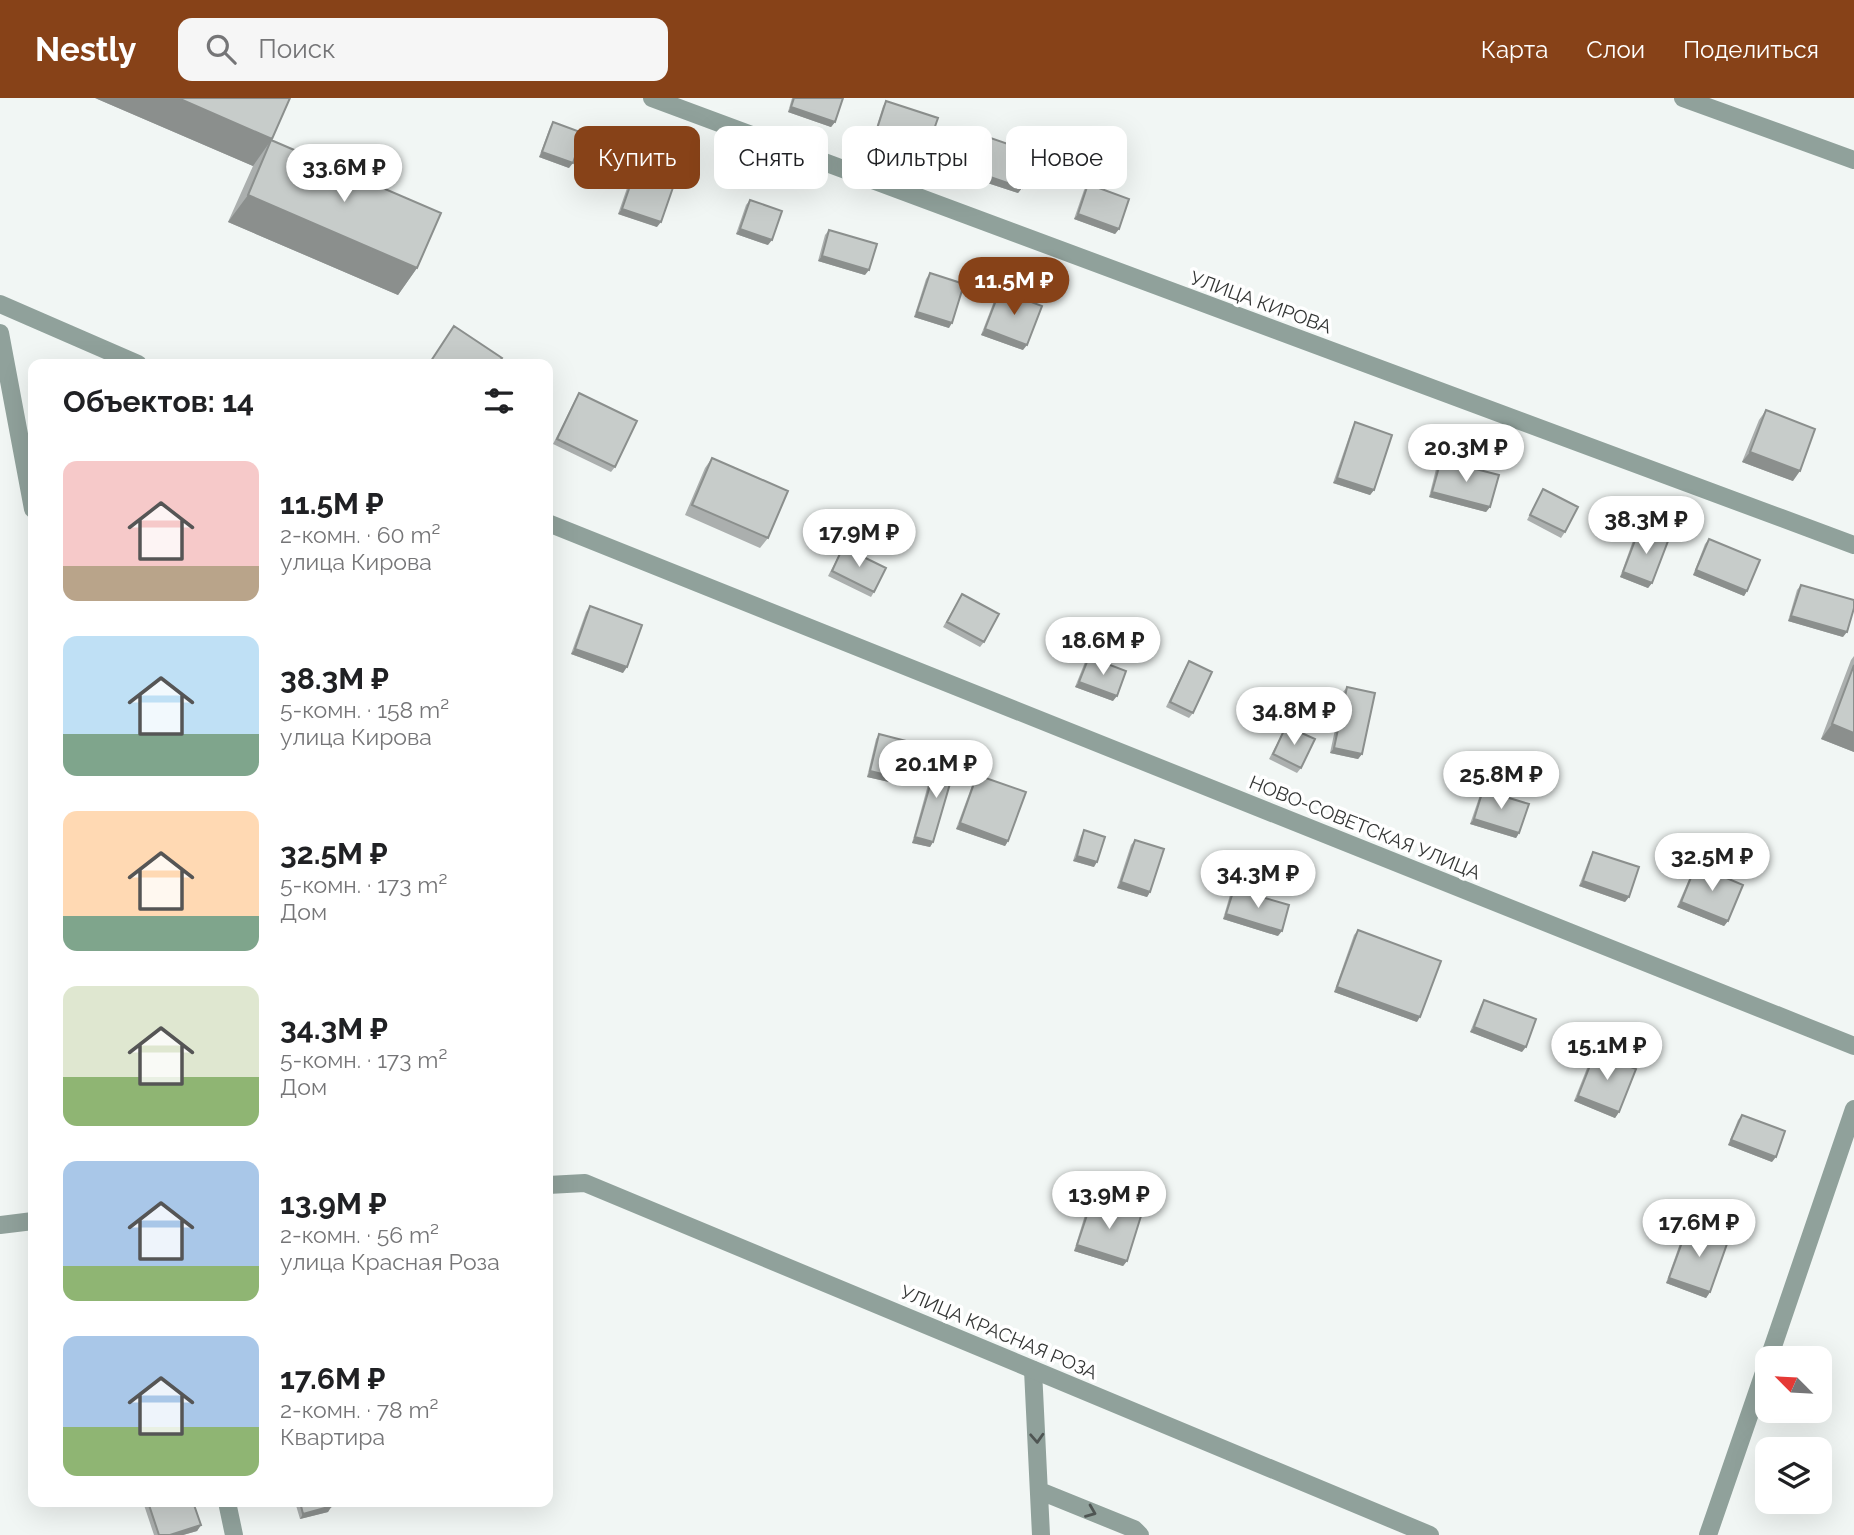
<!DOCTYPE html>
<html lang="ru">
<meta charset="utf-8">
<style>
:root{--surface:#fff;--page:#f6f6f6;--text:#202124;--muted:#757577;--accent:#874218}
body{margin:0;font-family:Raleway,sans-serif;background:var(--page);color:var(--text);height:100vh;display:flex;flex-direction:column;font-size:26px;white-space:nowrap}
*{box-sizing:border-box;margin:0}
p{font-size:23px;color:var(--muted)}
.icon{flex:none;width:38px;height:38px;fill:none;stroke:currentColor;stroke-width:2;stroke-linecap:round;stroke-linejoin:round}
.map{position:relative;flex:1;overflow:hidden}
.details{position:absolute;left:28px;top:261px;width:525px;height:1148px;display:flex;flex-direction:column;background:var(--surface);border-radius:14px;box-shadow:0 7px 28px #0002}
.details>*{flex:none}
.banner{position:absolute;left:574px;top:28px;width:665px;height:63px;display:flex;gap:14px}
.needle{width:46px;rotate:294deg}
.buttons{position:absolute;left:1755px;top:1248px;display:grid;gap:14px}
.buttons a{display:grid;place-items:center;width:77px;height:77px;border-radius:14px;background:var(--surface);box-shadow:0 7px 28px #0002;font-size:35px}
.price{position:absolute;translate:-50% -60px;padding:0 16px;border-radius:24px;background:#fff;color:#222;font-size:23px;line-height:46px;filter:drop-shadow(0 2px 4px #0008)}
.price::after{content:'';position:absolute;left:50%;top:42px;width:21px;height:16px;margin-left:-10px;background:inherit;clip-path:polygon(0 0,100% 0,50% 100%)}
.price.current{background:var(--accent);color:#fff}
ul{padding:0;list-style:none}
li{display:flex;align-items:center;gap:21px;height:175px;padding:0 35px}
li span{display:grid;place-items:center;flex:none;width:196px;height:140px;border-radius:14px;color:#555}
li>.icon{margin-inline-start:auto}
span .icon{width:84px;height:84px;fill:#fffc;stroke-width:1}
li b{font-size:30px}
h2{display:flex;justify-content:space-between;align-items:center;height:84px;padding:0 35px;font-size:30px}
.chip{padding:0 24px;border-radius:14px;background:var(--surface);box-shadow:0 7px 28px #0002;font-size:24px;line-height:63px}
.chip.current{background:var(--accent);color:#fff}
header{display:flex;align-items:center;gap:42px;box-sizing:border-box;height:98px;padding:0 35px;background:var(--accent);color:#fff}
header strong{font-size:33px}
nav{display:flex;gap:38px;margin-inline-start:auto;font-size:24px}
.search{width:490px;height:63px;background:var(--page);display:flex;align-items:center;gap:18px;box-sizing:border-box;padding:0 24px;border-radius:14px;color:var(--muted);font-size:26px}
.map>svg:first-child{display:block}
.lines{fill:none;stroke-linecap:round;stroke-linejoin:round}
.service{stroke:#90a19b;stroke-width:18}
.minor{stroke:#90a19b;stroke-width:18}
.tertiary{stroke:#90a19b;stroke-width:18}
.wall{fill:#abafae}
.shaded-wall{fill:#8b8f8d}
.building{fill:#c7ccca;stroke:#8b8f8d;stroke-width:2}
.oneway{stroke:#4f5553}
.labels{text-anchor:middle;stroke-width:7;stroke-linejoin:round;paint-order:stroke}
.street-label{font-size:19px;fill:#333534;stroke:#fff}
</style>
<header>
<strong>Nestly</strong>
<div class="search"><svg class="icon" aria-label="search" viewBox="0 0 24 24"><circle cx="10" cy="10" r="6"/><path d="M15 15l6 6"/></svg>Поиск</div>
<nav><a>Карта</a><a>Слои</a><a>Поделиться</a></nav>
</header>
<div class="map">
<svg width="1854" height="1437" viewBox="0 0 1854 1437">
<rect width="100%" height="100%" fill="#f1f6f4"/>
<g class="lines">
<path class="service" d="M 1033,1272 L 1041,1437
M 1040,1393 L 1134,1431 L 1140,1437"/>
<path class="minor" d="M 652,0 L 1854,447
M 1683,0 L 1854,62
M 0,206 L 138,266
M 0,235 L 33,411
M 548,425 L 1854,948
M 548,1087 L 585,1085 L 1430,1437
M 0,1127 L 33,1123
M 227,1404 L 234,1437"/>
<path class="tertiary" d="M 1769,1260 L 1854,1011
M 1708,1437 L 1768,1263"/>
</g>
<path class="wall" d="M 95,0 L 271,42 L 417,170 L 398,197 L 228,124 L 253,68 Z
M 792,0 L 843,0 L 835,24 L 831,29 L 788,14 Z
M 886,3 L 926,54 L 923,59 L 872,43 L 883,8 Z
M 553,24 L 569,70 L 539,59 L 550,29 Z
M 979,36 L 1022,90 L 1018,95 L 963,77 L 975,42 Z
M 638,65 L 657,129 L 618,116 L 634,70 Z
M 1088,86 L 1119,131 L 1115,136 L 1074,121 L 1084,92 Z
M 750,102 L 768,147 L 736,136 L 746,107 Z
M 829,132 L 865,177 L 818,163 L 825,137 Z
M 930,175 L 949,230 L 914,219 L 926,181 Z
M 1000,192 L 1023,252 L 981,237 L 996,198 Z
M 579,295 L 615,369 L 611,374 L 553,346 L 576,300 Z
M 1766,312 L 1793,383 L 1742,364 L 1759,322 Z
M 1355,324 L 1374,392 L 1370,397 L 1333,385 L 1352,330 Z
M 712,360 L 768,440 L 760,450 L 685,417 L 705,370 Z
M 1441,362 L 1490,409 L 1486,414 L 1429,399 L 1437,367 Z
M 1543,391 L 1565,434 L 1561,440 L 1527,422 Z
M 1639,432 L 1652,485 L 1648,490 L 1620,479 L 1635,437 Z
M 1709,441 L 1747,493 L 1744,498 L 1693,477 L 1705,446 Z
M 843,449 L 874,494 L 871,499 L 828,478 Z
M 1801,487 L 1843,539 L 1788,523 L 1797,492 Z
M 962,496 L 984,544 L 980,549 L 943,529 Z
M 590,508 L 623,575 L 571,556 L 586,514 Z
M 1854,558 L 1854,654 L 1821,641 L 1851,562 Z
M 1089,559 L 1113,603 L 1075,589 L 1085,564 Z
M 1189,563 L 1193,615 L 1189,620 L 1166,609 L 1186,568 Z
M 1347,589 L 1362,656 L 1358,661 L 1330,655 L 1343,594 Z
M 1286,628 L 1301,670 L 1297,675 L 1269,661 Z
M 879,636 L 902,681 L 898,686 L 867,679 L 876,641 Z
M 938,660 L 933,744 L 930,749 L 912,745 L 934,665 Z
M 977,677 L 1008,743 L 1005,748 L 956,731 L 974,682 Z
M 1483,692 L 1519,735 L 1516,740 L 1470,726 L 1480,697 Z
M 1084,732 L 1094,769 L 1073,763 L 1081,738 Z
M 1135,742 L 1150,794 L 1147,799 L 1117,790 L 1131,747 Z
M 1593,754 L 1629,799 L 1625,804 L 1579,788 L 1590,759 Z
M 1696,767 L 1728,823 L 1724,828 L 1677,809 L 1693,772 Z
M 1234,791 L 1278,838 L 1223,821 L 1230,797 Z
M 1358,832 L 1417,924 L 1334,894 L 1354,837 Z
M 1484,902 L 1522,954 L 1470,934 L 1481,907 Z
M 1595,955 L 1619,1014 L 1615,1020 L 1574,1003 L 1591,960 Z
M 1742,1017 L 1772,1064 L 1728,1047 L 1738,1022 Z
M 1092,1102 L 1127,1163 L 1123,1168 L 1074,1153 L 1088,1107 Z
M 1688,1128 L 1710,1194 L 1706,1200 L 1666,1185 L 1684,1134 Z
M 143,1404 L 193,1404 L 201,1427 L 197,1433 L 183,1437 L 154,1437 Z
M 295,1404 L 331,1404 L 328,1414 L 300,1421 Z"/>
<path class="shaded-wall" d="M 95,0 L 178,0 L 272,41 L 253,68 Z
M 791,9 L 835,24 L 831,29 L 788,14 Z
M 875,37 L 926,54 L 923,59 L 872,43 Z
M 542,54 L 573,65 L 569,70 L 539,59 Z
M 967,71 L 1022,90 L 1018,95 L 963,77 Z
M 248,97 L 417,170 L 398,197 L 228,124 Z
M 622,111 L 661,124 L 657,129 L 618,116 Z
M 1078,116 L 1119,131 L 1115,136 L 1074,121 Z
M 740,131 L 772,142 L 768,147 L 736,136 Z
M 822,158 L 869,172 L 865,177 L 818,163 Z
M 917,214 L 952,225 L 949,230 L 914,219 Z
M 985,231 L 1027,247 L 1023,252 L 981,237 Z
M 1750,354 L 1800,373 L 1793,383 L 1742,364 Z
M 1337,380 L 1374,392 L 1370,397 L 1333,385 Z
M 1432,394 L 1490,409 L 1486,414 L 1429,399 Z
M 1696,472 L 1747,493 L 1744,498 L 1693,477 Z
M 1623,474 L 1652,485 L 1648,490 L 1620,479 Z
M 1791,518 L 1847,534 L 1843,539 L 1788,523 Z
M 575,551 L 627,569 L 623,575 L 571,556 Z
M 1079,584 L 1117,598 L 1113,603 L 1075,589 Z
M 1832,626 L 1854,635 L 1854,654 L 1821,641 Z
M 1334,650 L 1362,656 L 1358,661 L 1330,655 Z
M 870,673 L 902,681 L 898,686 L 867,679 Z
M 1474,721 L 1519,735 L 1516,740 L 1470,726 Z
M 960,725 L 1008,743 L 1005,748 L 956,731 Z
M 915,739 L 933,744 L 930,749 L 912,745 Z
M 1077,758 L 1097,764 L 1094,769 L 1073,763 Z
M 1583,783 L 1629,799 L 1625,804 L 1579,788 Z
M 1121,784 L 1150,794 L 1147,799 L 1117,790 Z
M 1681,804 L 1728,823 L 1724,828 L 1677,809 Z
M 1226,816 L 1282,833 L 1278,838 L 1223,821 Z
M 1337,889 L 1420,919 L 1417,924 L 1334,894 Z
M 1474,929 L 1526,949 L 1522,954 L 1470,934 Z
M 1578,998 L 1619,1014 L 1615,1020 L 1574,1003 Z
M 1731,1042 L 1776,1059 L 1772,1064 L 1728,1047 Z
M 1077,1147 L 1127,1163 L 1123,1168 L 1074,1153 Z
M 1669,1180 L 1710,1194 L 1706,1200 L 1666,1185 Z
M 332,1408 L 328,1414 L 300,1421 L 303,1416 Z
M 201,1427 L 197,1433 L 183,1437 L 170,1437 Z"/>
<path class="building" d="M 178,0 L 290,0 L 272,41 Z
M 794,0 L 843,0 L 835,24 L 791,9 Z
M 886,3 L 938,20 L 926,54 L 875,37 Z
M 553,24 L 583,35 L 573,65 L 542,54 Z
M 979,36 L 1034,55 L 1022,90 L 967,71 Z
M 271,42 L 441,115 L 417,170 L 248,97 Z
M 638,65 L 677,78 L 661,124 L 622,111 Z
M 1088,86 L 1129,101 L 1119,131 L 1078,116 Z
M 750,102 L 782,113 L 772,142 L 740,131 Z
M 829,132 L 877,146 L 869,172 L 822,158 Z
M 930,175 L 964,186 L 952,225 L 917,214 Z
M 1000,192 L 1042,208 L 1027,247 L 985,231 Z
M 454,228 L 502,260 L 498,266 L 429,266 Z
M 579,295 L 637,323 L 615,369 L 557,341 Z
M 1766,312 L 1815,331 L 1800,373 L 1750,354 Z
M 1355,324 L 1392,337 L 1374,392 L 1337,380 Z
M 712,360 L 788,393 L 768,440 L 692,407 Z
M 1441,362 L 1499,377 L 1490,409 L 1432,394 Z
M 1543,391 L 1578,409 L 1565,434 L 1530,417 Z
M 1639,432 L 1668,443 L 1652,485 L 1623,474 Z
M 1709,441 L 1760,462 L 1747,493 L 1696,472 Z
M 843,449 L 886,470 L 874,494 L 832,473 Z
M 1801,487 L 1854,502 L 1854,510 L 1847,534 L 1791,518 Z
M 962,496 L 999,516 L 984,544 L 947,524 Z
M 590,508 L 642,527 L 627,569 L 575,551 Z
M 1089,559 L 1126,573 L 1117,598 L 1079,584 Z
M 1189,563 L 1212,574 L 1193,615 L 1170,604 Z
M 1854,567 L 1854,635 L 1832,626 Z
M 1347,589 L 1375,595 L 1362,656 L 1334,650 Z
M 1286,628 L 1315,641 L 1301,670 L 1273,656 Z
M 879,636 L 910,644 L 902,681 L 870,673 Z
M 938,660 L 956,665 L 933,744 L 915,739 Z
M 977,677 L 1026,694 L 1008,743 L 960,725 Z
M 1483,692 L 1529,706 L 1519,735 L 1474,721 Z
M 1084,732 L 1105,739 L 1097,764 L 1077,758 Z
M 1135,742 L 1164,751 L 1150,794 L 1121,784 Z
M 1593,754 L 1639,769 L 1629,799 L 1583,783 Z
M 1696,767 L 1743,787 L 1728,823 L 1681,804 Z
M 1234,791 L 1289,807 L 1282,833 L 1226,816 Z
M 1358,832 L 1441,863 L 1420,919 L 1337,889 Z
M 1484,902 L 1536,921 L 1526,949 L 1474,929 Z
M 1595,955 L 1636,971 L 1619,1014 L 1578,998 Z
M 1742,1017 L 1785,1033 L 1776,1059 L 1731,1042 Z
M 1092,1102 L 1141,1118 L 1127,1163 L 1077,1147 Z
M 1688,1128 L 1728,1143 L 1710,1194 L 1669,1180 Z
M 148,1404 L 193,1404 L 201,1427 L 170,1437 L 159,1437 Z
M 300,1404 L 331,1404 L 332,1408 L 303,1416 Z"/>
<defs><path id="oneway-chevron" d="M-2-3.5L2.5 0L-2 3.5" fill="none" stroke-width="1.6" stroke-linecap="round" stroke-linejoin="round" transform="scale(1.75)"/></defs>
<g class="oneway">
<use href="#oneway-chevron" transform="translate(1037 1340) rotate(87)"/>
<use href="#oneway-chevron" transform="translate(1091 1414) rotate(22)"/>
</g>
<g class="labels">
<g class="street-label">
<text transform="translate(1261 204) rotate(20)" y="7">УЛИЦА КИРОВА</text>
<text transform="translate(1365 729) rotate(22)" y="7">НОВО-СОВЕТСКАЯ УЛИЦА</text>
<text transform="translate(999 1234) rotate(23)" y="7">УЛИЦА КРАСНАЯ РОЗА</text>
</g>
</g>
</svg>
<div class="buttons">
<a><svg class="needle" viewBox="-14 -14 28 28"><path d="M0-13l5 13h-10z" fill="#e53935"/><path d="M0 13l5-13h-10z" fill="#757577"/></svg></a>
<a><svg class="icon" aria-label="layers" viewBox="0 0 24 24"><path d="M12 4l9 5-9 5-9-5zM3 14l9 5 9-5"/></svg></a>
</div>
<b class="price" style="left:344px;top:106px">33.6M ₽</b>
<b class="price current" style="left:1014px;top:219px">11.5M ₽</b>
<b class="price" style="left:1466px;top:386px">20.3M ₽</b>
<b class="price" style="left:1646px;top:458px">38.3M ₽</b>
<b class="price" style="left:859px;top:471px">17.9M ₽</b>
<b class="price" style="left:1103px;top:579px">18.6M ₽</b>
<b class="price" style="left:1294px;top:649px">34.8M ₽</b>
<b class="price" style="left:936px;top:702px">20.1M ₽</b>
<b class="price" style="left:1501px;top:713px">25.8M ₽</b>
<b class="price" style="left:1712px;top:795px">32.5M ₽</b>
<b class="price" style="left:1258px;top:812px">34.3M ₽</b>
<b class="price" style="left:1607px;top:984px">15.1M ₽</b>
<b class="price" style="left:1109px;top:1133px">13.9M ₽</b>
<b class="price" style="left:1699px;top:1161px">17.6M ₽</b>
<div class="banner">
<a class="chip current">Купить</a>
<a class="chip">Снять</a>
<a class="chip">Фильтры</a>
<a class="chip">Новое</a>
</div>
<section class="details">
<h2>Объектов: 14<svg class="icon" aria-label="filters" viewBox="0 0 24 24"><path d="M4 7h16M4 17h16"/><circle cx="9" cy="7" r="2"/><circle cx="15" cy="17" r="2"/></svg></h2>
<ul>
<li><span style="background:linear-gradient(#f6c9c9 75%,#b9a48a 0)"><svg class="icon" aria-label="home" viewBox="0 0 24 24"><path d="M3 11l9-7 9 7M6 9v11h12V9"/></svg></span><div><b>11.5M ₽</b><p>2-комн. · 60 m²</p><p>улица Кирова</p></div></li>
<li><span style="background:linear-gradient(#bfe0f5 70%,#7fa58c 0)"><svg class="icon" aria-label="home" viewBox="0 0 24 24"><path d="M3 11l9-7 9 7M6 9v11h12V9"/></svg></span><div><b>38.3M ₽</b><p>5-комн. · 158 m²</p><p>улица Кирова</p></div></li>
<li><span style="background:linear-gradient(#ffd9b3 75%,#7fa58c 0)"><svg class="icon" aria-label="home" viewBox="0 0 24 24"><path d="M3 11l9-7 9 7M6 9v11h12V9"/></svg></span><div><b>32.5M ₽</b><p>5-комн. · 173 m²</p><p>Дом</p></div></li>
<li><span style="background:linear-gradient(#dfe7d0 65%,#8fb573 0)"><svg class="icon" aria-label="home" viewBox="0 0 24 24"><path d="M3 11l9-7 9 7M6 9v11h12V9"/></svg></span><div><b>34.3M ₽</b><p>5-комн. · 173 m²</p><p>Дом</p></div></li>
<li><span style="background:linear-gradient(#a9c7e8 75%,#8fb573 0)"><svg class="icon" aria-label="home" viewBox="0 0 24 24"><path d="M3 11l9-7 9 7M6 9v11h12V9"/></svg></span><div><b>13.9M ₽</b><p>2-комн. · 56 m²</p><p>улица Красная Роза</p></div></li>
<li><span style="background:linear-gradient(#a9c7e8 65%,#8fb573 0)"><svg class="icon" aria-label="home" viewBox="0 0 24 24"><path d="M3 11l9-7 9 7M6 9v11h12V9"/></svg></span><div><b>17.6M ₽</b><p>2-комн. · 78 m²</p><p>Квартира</p></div></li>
</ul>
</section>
</div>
